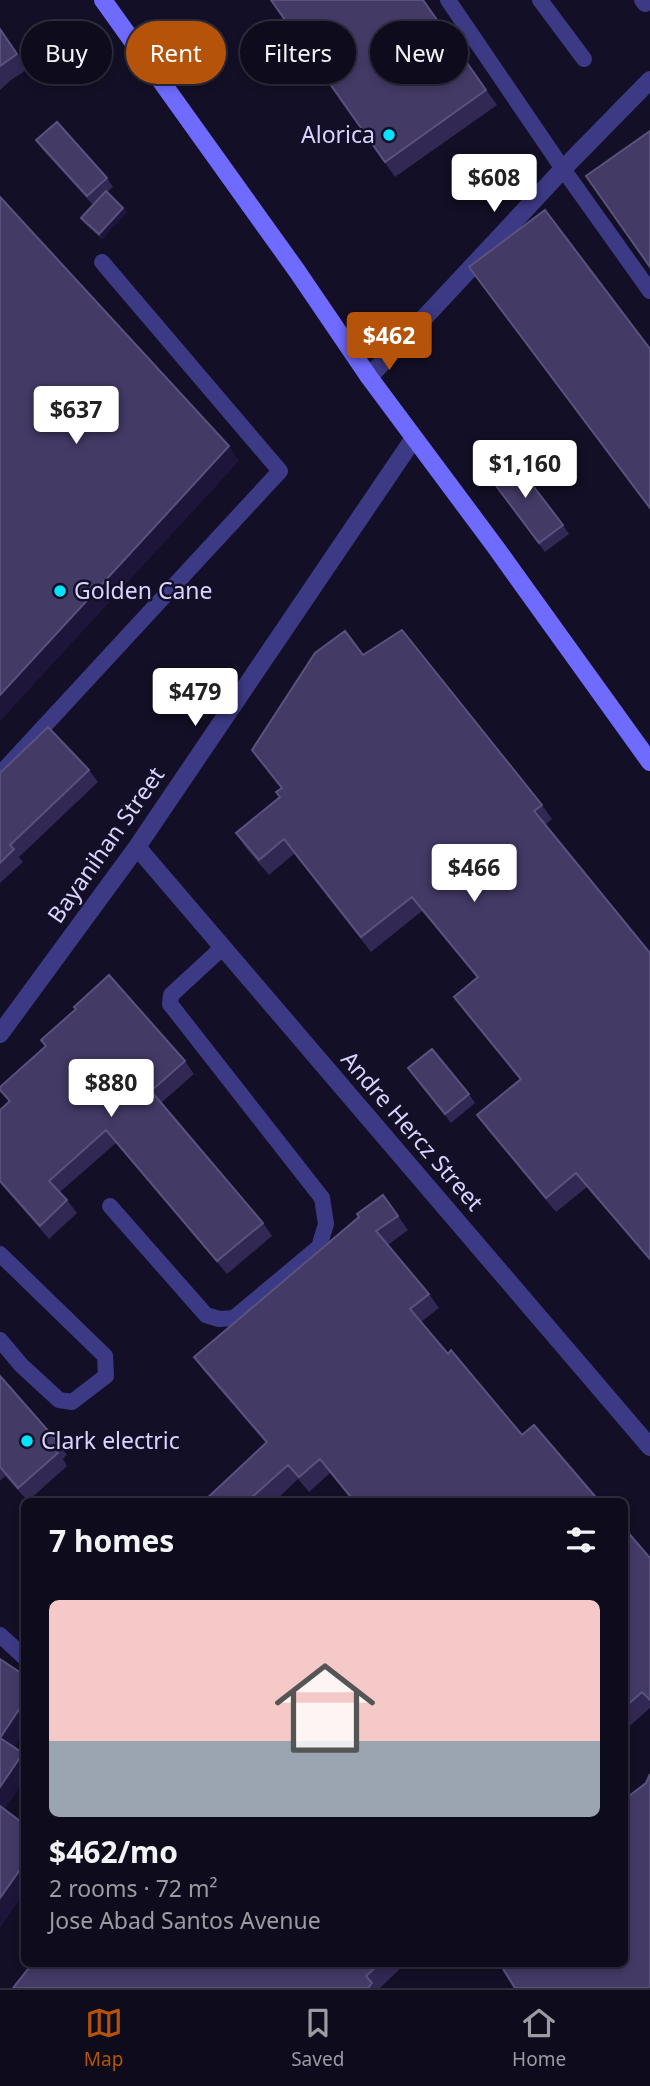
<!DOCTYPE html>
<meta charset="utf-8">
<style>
:root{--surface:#0e0b1c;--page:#1c1929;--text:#f1f3f6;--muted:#9b9ba3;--line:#2e2b3b;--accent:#b45309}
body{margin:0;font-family:"Noto Sans",sans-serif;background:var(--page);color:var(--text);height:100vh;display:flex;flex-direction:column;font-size:26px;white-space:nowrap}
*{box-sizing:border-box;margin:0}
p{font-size:23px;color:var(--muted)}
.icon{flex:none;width:38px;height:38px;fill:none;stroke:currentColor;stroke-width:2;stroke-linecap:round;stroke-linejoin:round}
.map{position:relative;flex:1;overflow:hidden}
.drawer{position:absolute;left:21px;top:1498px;width:607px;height:469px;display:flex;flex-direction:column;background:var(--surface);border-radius:10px;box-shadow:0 4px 10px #0003,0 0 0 2px var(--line)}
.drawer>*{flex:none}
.hud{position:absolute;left:21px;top:21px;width:609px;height:63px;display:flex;gap:14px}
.price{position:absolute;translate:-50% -60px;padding:0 16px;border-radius:7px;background:#fff;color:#222;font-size:23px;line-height:46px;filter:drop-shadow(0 2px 4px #0008)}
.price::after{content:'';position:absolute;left:50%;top:42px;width:21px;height:16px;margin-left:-10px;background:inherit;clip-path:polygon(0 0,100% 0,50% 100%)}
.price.current{background:var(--accent);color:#fff}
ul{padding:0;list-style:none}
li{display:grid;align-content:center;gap:14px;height:371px;padding:0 28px}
li span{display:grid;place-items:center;height:217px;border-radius:10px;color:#555}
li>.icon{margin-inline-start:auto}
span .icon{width:126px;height:126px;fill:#fffc;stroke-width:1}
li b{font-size:30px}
h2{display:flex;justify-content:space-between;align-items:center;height:84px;padding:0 28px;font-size:30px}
.pill{padding:0 24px;border-radius:32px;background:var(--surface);box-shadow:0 4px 10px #0003,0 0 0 2px var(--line);font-size:24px;line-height:63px}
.pill.current{background:var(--accent);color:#fff}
.tabs{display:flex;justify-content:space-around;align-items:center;height:98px;border-top:2px solid var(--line);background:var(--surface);font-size:19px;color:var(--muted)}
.tabs a{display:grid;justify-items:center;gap:4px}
.tabs .current{color:var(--accent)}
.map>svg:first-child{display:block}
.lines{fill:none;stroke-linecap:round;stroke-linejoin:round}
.service{stroke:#3d3a85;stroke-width:16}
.minor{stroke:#3d3a85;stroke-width:18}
.secondary{stroke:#6f6bff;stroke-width:18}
.wall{fill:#312854}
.shaded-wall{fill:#1d163a}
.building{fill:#433a66;stroke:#5a527e;stroke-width:2}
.poi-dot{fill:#00e5ff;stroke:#130f26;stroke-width:2.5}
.labels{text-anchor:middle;stroke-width:5;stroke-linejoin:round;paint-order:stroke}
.poi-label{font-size:23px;fill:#d9d4ff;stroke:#130f26;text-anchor:start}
.street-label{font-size:23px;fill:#d9d4ff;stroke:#130f26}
</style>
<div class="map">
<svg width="650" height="1988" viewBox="0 0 650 1988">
<rect width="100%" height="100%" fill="#130f26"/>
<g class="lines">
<path class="service" d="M 448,0 L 563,169 L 650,291
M 540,0 L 584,59
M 642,0 L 645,4
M 0,774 L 280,471 L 102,262
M 110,1206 L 206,1315 L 219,1319 L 234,1318 L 319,1247 L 326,1224 L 322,1198 L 170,1004 L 171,995 L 223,947
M 0,1254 L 105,1356 L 106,1376 L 72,1402 L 59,1400 L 21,1365 L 0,1340
M 0,1635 L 24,1657"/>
<path class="minor" d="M 369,377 L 563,169 L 650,80
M 137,847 L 650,1447
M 0,1034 L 137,847 L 414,438"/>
<path class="secondary" d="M 103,0 L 297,271 L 369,377 L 494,545 L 650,762"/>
</g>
<path class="wall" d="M 271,0 L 423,0 L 497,105 L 395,177 Z
M 0,29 L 28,69 L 11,80 L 0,90 Z
M 36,140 L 107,178 L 113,187 L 107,192 L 127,212 L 102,239 L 84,223 L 81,218 L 93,205 L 42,149 Z
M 494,484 L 563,525 L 569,534 L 545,552 Z
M 363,655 L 542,805 L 552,819 L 545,825 L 650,953 L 650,1261 L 587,1187 L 556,1212 L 487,1129 L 477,1115 L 520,1080 L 464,1011 L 454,997 L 477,978 L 422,911 L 371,952 L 294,854 L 269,875 L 246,848 L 236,833 L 280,797 L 281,788 L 252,750 Z
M 89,770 L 98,782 L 19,857 L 23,862 L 0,883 L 0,773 Z
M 41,1040 L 185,1061 L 194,1074 L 161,1103 L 263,1223 L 272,1236 L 227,1274 L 116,1143 L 60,1192 L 67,1200 L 77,1213 L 49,1239 L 0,1183 L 0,1110 L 9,1102 L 0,1090 L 46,1047 Z
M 408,1068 L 469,1094 L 475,1103 L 451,1123 Z
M 383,1195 L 408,1230 L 388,1245 L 429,1294 L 439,1308 L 421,1322 L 448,1354 L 522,1435 L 600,1502 L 353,1502 L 330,1473 L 309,1492 L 298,1479 L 274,1502 L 203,1502 L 266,1443 L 204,1371 L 194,1357 Z
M 0,1377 L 58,1442 L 67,1455 L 63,1459 L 67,1466 L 28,1501 L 5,1476 L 0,1481 Z
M 625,1529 L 650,1558 L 650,1708 L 625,1730 Z
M 32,1964 L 405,1964 L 380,1988 L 13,1988 Z"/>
<path class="shaded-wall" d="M 123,208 L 127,212 L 102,239 L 99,234 Z
M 229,446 L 239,461 L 0,721 L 0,695 Z
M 24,1702 L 24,1733 L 11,1753 L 0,1738 Z
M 23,1753 L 24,1755 L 24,1781 L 1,1815 L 0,1813 L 0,1787 Z
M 24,1864 L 24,1893 L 0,1928 L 0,1898 Z"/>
<path class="building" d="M 271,0 L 423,0 L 486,90 L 385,162 Z
M 0,29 L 17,54 L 0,66 Z
M 57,122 L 107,178 L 87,196 L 36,140 Z
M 650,131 L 650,267 L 586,176 Z
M 106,191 L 123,208 L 99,234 L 81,218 Z
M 0,197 L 229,446 L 0,695 Z
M 545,210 L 650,349 L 650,508 L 469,267 Z
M 511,457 L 563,525 L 539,543 L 488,475 Z
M 402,630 L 542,805 L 534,811 L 650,953 L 650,1259 L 576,1173 L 546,1198 L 477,1115 L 521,1079 L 454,997 L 478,977 L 412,897 L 361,937 L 284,839 L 259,860 L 236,833 L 280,797 L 276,792 L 282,788 L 252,750 L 315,653 L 345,631 L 363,655 Z
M 48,727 L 89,770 L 10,845 L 14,849 L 0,863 L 0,773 Z
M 109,975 L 185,1061 L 151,1091 L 263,1223 L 217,1261 L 106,1130 L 49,1181 L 67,1200 L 40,1226 L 0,1181 L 0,1110 L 10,1101 L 0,1090 L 0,1087 L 46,1046 L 41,1040 L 76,1009 L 74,1007 Z
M 432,1049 L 469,1094 L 445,1114 L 408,1068 Z
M 383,1195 L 398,1216 L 376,1231 L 429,1294 L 410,1309 L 448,1354 L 451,1350 L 522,1435 L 534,1425 L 600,1502 L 355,1502 L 320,1459 L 299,1477 L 288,1465 L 250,1499 L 252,1502 L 203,1502 L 267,1442 L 194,1357 L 359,1217 L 357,1214 Z
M 0,1376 L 58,1442 L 53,1447 L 58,1453 L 18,1488 L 0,1467 Z
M 625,1529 L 650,1558 L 650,1700 L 642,1692 L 625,1707 Z
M 0,1659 L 24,1675 L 24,1702 L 0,1738 L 23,1753 L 0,1787 Z
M 650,1774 L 650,1988 L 515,1988 L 500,1964 L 625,1964 L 625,1799 L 646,1783 Z
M 0,1806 L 24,1824 L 24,1864 L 0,1898 Z
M 32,1964 L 379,1964 L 366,1976 L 372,1983 L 368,1988 L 13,1988 Z"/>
<g class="poi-dot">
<circle cx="389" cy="135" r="7"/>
<circle cx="60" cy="591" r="7"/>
<circle cx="27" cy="1441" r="7"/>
</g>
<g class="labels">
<g class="poi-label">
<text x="375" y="143" text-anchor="end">Alorica</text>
<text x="74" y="599">Golden Cane</text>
<text x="41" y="1449">Clark electric</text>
</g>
<g class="street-label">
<text transform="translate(106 845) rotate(-55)" y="8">Bayanihan Street</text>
<text transform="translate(412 1131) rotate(49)" y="8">Andre Hercz Street</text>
</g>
</g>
</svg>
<b class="price" style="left:494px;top:214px">$608</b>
<b class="price current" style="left:389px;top:372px">$462</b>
<b class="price" style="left:76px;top:446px">$637</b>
<b class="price" style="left:525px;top:500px">$1,160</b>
<b class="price" style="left:195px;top:728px">$479</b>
<b class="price" style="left:474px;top:904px">$466</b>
<b class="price" style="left:111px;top:1119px">$880</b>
<div class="hud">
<a class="pill">Buy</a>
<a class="pill current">Rent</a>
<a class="pill">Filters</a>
<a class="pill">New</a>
</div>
<section class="drawer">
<h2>7 homes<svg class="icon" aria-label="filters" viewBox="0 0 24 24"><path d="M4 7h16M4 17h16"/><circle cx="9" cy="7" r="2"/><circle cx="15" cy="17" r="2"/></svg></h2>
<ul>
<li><span style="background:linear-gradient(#f6c9c9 65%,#9aa5b1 0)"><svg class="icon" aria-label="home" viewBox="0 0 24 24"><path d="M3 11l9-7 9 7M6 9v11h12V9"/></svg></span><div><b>$462/mo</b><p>2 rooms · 72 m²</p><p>Jose Abad Santos Avenue</p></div></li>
</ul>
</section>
</div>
<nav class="tabs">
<a class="current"><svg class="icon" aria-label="map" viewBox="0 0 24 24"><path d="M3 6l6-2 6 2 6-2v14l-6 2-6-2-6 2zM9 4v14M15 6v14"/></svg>Map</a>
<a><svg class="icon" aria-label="saved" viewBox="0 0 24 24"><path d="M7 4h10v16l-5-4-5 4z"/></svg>Saved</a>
<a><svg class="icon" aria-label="home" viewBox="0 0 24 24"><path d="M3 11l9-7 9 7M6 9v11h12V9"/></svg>Home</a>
</nav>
